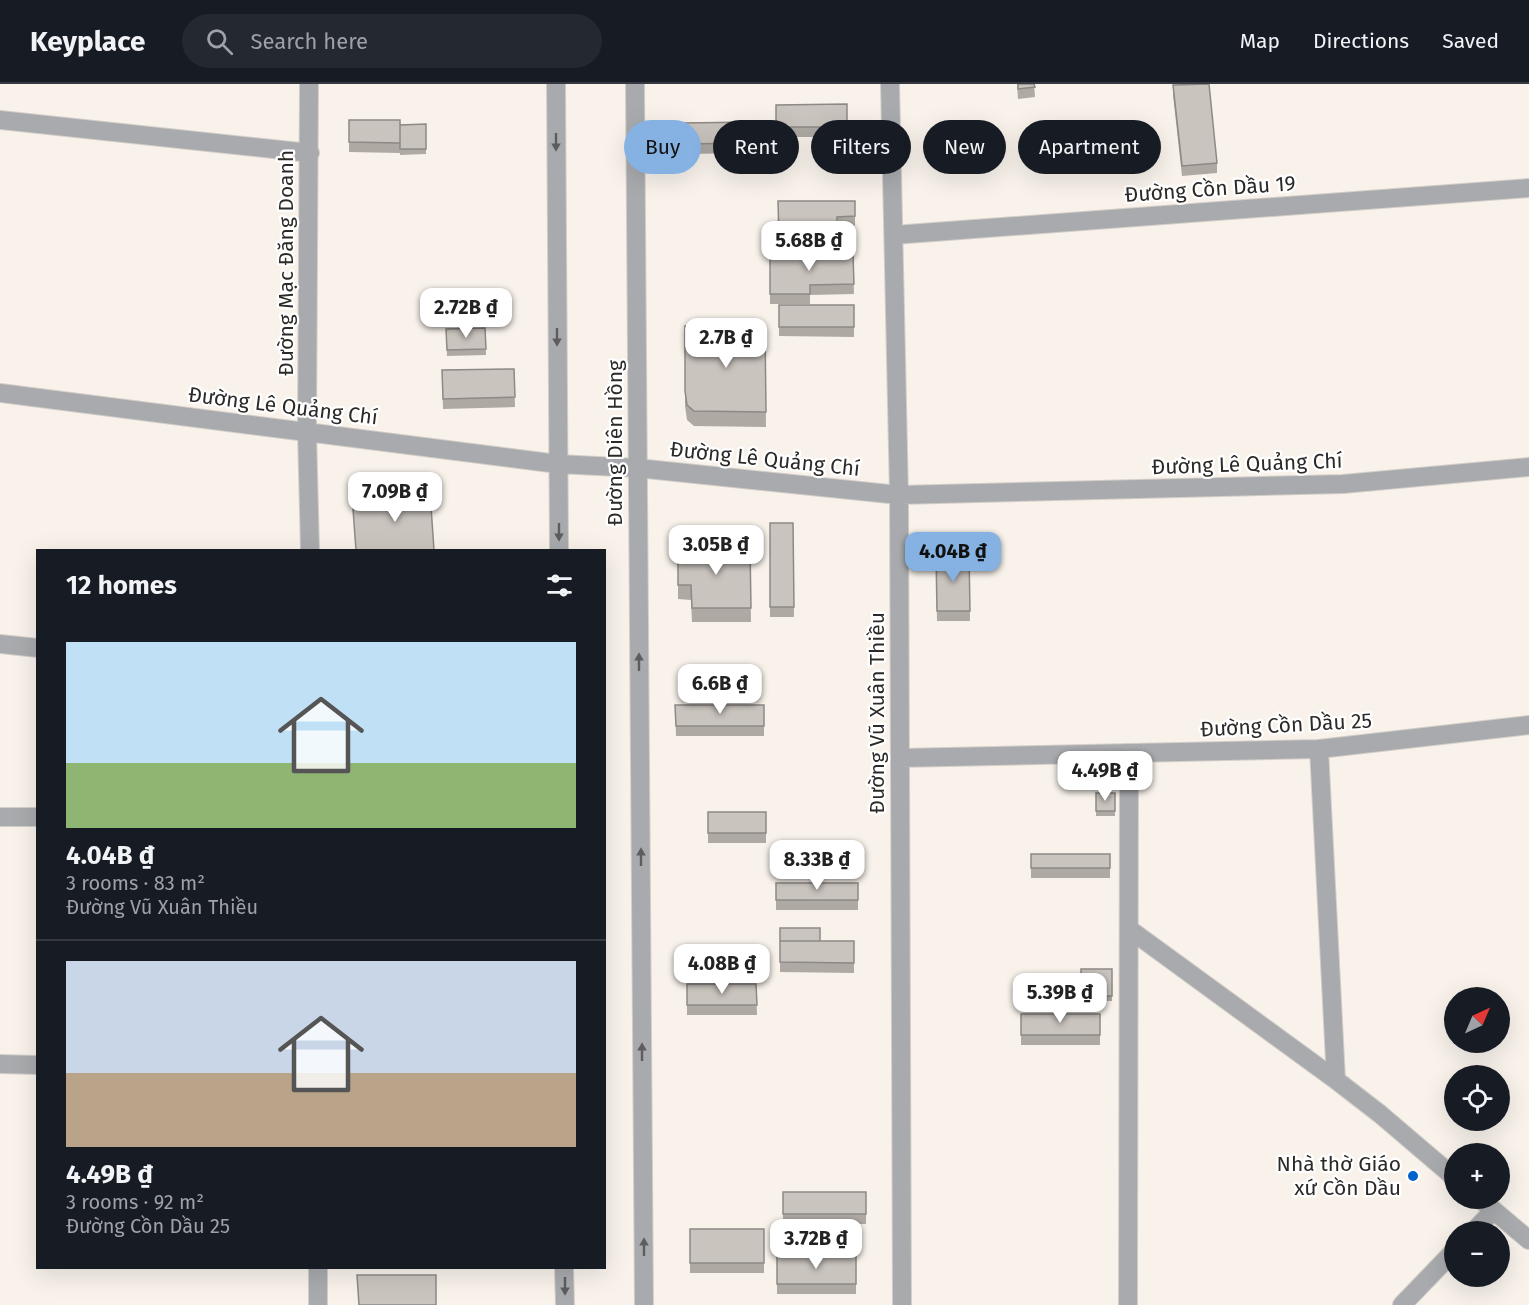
<!DOCTYPE html>
<meta charset="utf-8">
<style>
:root{--surface:#171b24;--page:#242831;--text:#f1f3f6;--muted:#9ea1a6;--line:#363941;--accent:#85b2e2}
body{margin:0;font-family:"Fira Sans",sans-serif;background:var(--page);color:var(--text);height:100vh;display:flex;flex-direction:column;font-size:22px;white-space:nowrap}
*{box-sizing:border-box;margin:0}
p{font-size:20px;color:var(--muted)}
.icon{flex:none;width:33px;height:33px;fill:none;stroke:currentColor;stroke-width:2;stroke-linecap:round;stroke-linejoin:round}
.map{position:relative;flex:1;overflow:hidden}
.sheet{position:absolute;left:36px;top:465px;width:570px;height:720px;display:flex;flex-direction:column;background:var(--surface);border-radius:0px;box-shadow:0 6px 24px #0002}
.sheet>*{flex:none}
.banner{position:absolute;left:624px;top:36px;width:570px;height:54px;display:flex;gap:12px}
.needle{width:39px;rotate:44deg}
.fabs{position:absolute;left:1444px;top:903px;display:grid;gap:12px}
.fabs a{display:grid;place-items:center;width:66px;height:66px;border-radius:50%;background:var(--surface);box-shadow:0 6px 24px #0002;font-size:30px}
.price{position:absolute;translate:-50% -51px;padding:0 14px;border-radius:12px;background:#fff;color:#222;font-size:20px;line-height:39px;filter:drop-shadow(0 2px 3px #0008)}
.price::after{content:'';position:absolute;left:50%;top:36px;width:18px;height:14px;margin-left:-9px;background:inherit;clip-path:polygon(0 0,100% 0,50% 100%)}
.price.selected{background:var(--accent);color:#111}
ul{padding:0;list-style:none}
li{display:grid;align-content:center;gap:12px;height:318px;padding:0 30px}
li+li{border-top:2px solid var(--line)}
li span{display:grid;place-items:center;height:186px;border-radius:0px;color:#555}
li>.icon{margin-inline-start:auto}
span .icon{width:108px;height:108px;fill:#fffc;stroke-width:1}
li b{font-size:26px}
h2{display:flex;justify-content:space-between;align-items:center;height:72px;padding:0 30px;font-size:26px}
.tag{padding:0 21px;border-radius:27px;background:var(--surface);box-shadow:0 6px 24px #0002;font-size:21px;line-height:54px}
.tag.selected{background:var(--accent);color:#111}
header{display:flex;align-items:center;gap:36px;box-sizing:border-box;height:84px;padding:0 30px;background:var(--surface);border-bottom:2px solid var(--line)}
header strong{font-size:28px}
nav{display:flex;gap:33px;margin-inline-start:auto;font-size:21px}
.search{width:420px;height:54px;background:var(--page);display:flex;align-items:center;gap:15px;box-sizing:border-box;padding:0 21px;border-radius:33px;color:var(--muted);font-size:22px}
.map>svg:first-child{display:block}
.lines{fill:none;stroke-linecap:round;stroke-linejoin:round}
.minor-casing{stroke:#d3cec8;stroke-width:20}
.minor{stroke:#a8aaad;stroke-width:18}
.wall{fill:#aea9a3}
.building{fill:#cac4be;stroke:#8d8985;stroke-width:1.5}
.oneway{fill:#5e5d5d}
.poi-dot{fill:#0062ca;stroke:#fff;stroke-width:2}
.labels{text-anchor:middle;stroke-width:4.5;stroke-linejoin:round;paint-order:stroke}
.street-label{font-size:21px;fill:#2c2a28;stroke:#fff}
.poi-label{font-size:21px;fill:#2c2a28;stroke:#fff;text-anchor:end}
</style>
<header>
<strong>Keyplace</strong>
<div class="search"><svg class="icon" aria-label="search" viewBox="0 0 24 24"><circle cx="10" cy="10" r="6"/><path d="M15 15l6 6"/></svg>Search here</div>
<nav><a>Map</a><a>Directions</a><a>Saved</a></nav>
</header>
<div class="map">
<svg width="1529" height="1221" viewBox="0 0 1529 1221">
<rect width="100%" height="100%" fill="#f8f2eb"/>
<g class="lines">
<defs>
<path id="minor" d="M 309,0 L 307,348 L 310,466
M 556,0 L 559,466
M 635,0 L 644,1221
M 890,0 L 899,411 L 902,1221
M 0,36 L 310,69
M 894,151 L 1529,104
M 0,309 L 558,380 L 637,384 L 899,411 L 1343,400 L 1529,383
M 0,560 L 38,564
M 1125,669 L 1129,681 L 1128,1221
M 900,674 L 1319,665 L 1529,641
M 0,733 L 38,733
M 1129,845 L 1336,996 L 1319,665
M 0,980 L 38,981
M 1336,996 L 1380,1030 L 1455,1094
M 1479,1114 L 1529,1156
M 1473,1148 L 1493,1127
M 318,1184 L 318,1221
M 564,1184 L 565,1221
M 1402,1221 L 1455,1166"/>
</defs>
<use href="#minor" class="minor-casing"/>
<use href="#minor" class="minor"/>
</g>
<path class="wall" d="M 1017,0 L 1034,0 L 1035,13 L 1018,15 Z
M 1173,1 L 1217,79 L 1217,89 L 1182,92 L 1173,11 Z
M 847,20 L 847,53 L 776,53 L 776,21 Z
M 349,36 L 400,41 L 426,40 L 426,70 L 400,71 L 400,69 L 349,68 Z
M 755,38 L 755,69 L 682,70 L 682,39 Z
M 778,117 L 855,117 L 855,142 L 837,143 L 837,165 L 779,165 Z
M 770,171 L 853,171 L 854,210 L 810,211 L 810,220 L 770,220 Z
M 779,221 L 854,221 L 854,253 L 779,252 Z
M 685,242 L 765,242 L 766,343 L 694,342 L 687,336 L 685,322 Z
M 485,244 L 486,271 L 447,272 L 446,245 Z
M 514,285 L 515,323 L 443,325 L 442,286 Z
M 770,439 L 793,439 L 794,533 L 770,533 Z
M 969,450 L 970,537 L 937,537 L 936,470 L 948,470 Z
M 678,463 L 750,463 L 751,538 L 692,538 L 691,516 L 678,515 Z
M 675,621 L 764,621 L 764,652 L 676,652 Z
M 1096,709 L 1115,709 L 1115,732 L 1096,732 Z
M 708,728 L 766,728 L 766,759 L 708,759 Z
M 1031,770 L 1110,770 L 1110,794 L 1031,794 Z
M 776,799 L 858,799 L 858,826 L 776,826 Z
M 780,844 L 820,857 L 854,857 L 854,889 L 780,888 Z
M 1081,885 L 1112,885 L 1112,917 L 1081,917 Z
M 687,900 L 756,900 L 757,931 L 687,931 Z
M 1021,930 L 1100,930 L 1100,961 L 1021,961 Z
M 783,1108 L 866,1108 L 866,1140 L 783,1140 Z
M 690,1145 L 764,1145 L 764,1189 L 690,1189 Z
M 777,1172 L 856,1172 L 856,1210 L 777,1210 Z"/>
<path class="building" d="M 1018,0 L 1034,0 L 1035,3 L 1018,5 Z
M 1209,0 L 1217,79 L 1182,82 L 1173,1 Z
M 847,20 L 847,43 L 776,43 L 776,21 Z
M 349,36 L 400,36 L 400,59 L 349,58 Z
M 755,38 L 755,59 L 682,60 L 682,39 Z
M 426,40 L 426,65 L 400,65 L 400,41 Z
M 778,117 L 855,117 L 855,132 L 837,133 L 837,155 L 779,155 Z
M 770,171 L 853,171 L 854,200 L 810,201 L 810,210 L 770,210 Z
M 779,221 L 854,221 L 854,243 L 779,243 Z
M 685,242 L 765,242 L 766,328 L 694,327 L 687,321 L 685,307 Z
M 485,244 L 486,265 L 447,266 L 446,245 Z
M 514,285 L 515,313 L 443,315 L 442,286 Z
M 430,408 L 434,466 L 356,466 L 353,425 L 371,424 L 370,412 Z
M 770,439 L 793,439 L 794,523 L 770,523 Z
M 948,450 L 969,450 L 969,470 L 948,470 Z
M 678,463 L 750,463 L 751,524 L 692,524 L 691,501 L 678,501 Z
M 936,470 L 969,470 L 970,527 L 937,527 Z
M 675,621 L 764,621 L 764,642 L 676,642 Z
M 1096,709 L 1115,709 L 1115,727 L 1096,727 Z
M 708,728 L 766,728 L 766,749 L 708,749 Z
M 1031,770 L 1110,770 L 1110,784 L 1031,784 Z
M 776,799 L 858,799 L 858,816 L 776,816 Z
M 780,844 L 820,844 L 820,857 L 780,857 Z
M 780,857 L 854,857 L 854,879 L 780,878 Z
M 1081,885 L 1112,885 L 1112,912 L 1081,912 Z
M 687,900 L 756,900 L 757,921 L 687,921 Z
M 1021,930 L 1100,930 L 1100,951 L 1021,951 Z
M 783,1108 L 866,1108 L 866,1130 L 783,1130 Z
M 690,1145 L 764,1145 L 764,1179 L 690,1179 Z
M 777,1172 L 856,1172 L 856,1200 L 777,1200 Z
M 357,1191 L 436,1191 L 436,1221 L 359,1221 Z"/>
<defs><path id="oneway-solid" d="M-6-.8H1V-3.2L6.5 0L1 3.2V.8H-6Z" transform="scale(1.5)"/></defs>
<g class="oneway">
<use href="#oneway-solid" transform="translate(556 58) rotate(90)"/>
<use href="#oneway-solid" transform="translate(557 253) rotate(90)"/>
<use href="#oneway-solid" transform="translate(559 448) rotate(90)"/>
<use href="#oneway-solid" transform="translate(639 578) rotate(-90)"/>
<use href="#oneway-solid" transform="translate(641 773) rotate(-90)"/>
<use href="#oneway-solid" transform="translate(642 968) rotate(-90)"/>
<use href="#oneway-solid" transform="translate(644 1163) rotate(-90)"/>
<use href="#oneway-solid" transform="translate(565 1202) rotate(90)"/>
</g>
<circle class="poi-dot" cx="1413" cy="1092" r="6"/>
<g class="labels">
<g class="street-label">
<text transform="translate(1210 105) rotate(-4)" y="7">Đường Cồn Dầu 19</text>
<text transform="translate(286 179) rotate(-90)" y="7">Đường Mạc Đăng Doanh</text>
<text transform="translate(283 322) rotate(7)" y="7">Đường Lê Quảng Chí</text>
<text transform="translate(615 359) rotate(-90)" y="7">Đường Diên Hồng</text>
<text transform="translate(765 375) rotate(6)" y="7">Đường Lê Quảng Chí</text>
<text transform="translate(1247 380) rotate(-2)" y="7">Đường Lê Quảng Chí</text>
<text transform="translate(877 629) rotate(-90)" y="7">Đường Vũ Xuân Thiều</text>
<text transform="translate(1286 641) rotate(-3)" y="7">Đường Cồn Dầu 25</text>
</g>
<g class="poi-label">
<text x="1401" y="1087">Nhà thờ Giáo<tspan x="1401" dy="24">xứ Cồn Dầu</tspan></text>
</g>
</g>
</svg>
<div class="fabs">
<a><svg class="needle" viewBox="-14 -14 28 28"><path d="M0-13l5 13h-10z" fill="#e53935"/><path d="M0 13l5-13h-10z" fill="#9ea1a6"/></svg></a>
<a><svg class="icon" aria-label="locate" viewBox="0 0 24 24"><circle cx="12" cy="12" r="6"/><path d="M12 2v4M12 18v4M2 12h4M18 12h4"/></svg></a>
<a>+</a>
<a>−</a>
</div>
<b class="price" style="left:809px;top:188px">5.68B ₫</b>
<b class="price" style="left:466px;top:255px">2.72B ₫</b>
<b class="price" style="left:726px;top:285px">2.7B ₫</b>
<b class="price" style="left:395px;top:439px">7.09B ₫</b>
<b class="price" style="left:716px;top:492px">3.05B ₫</b>
<b class="price selected" style="left:953px;top:499px">4.04B ₫</b>
<b class="price" style="left:720px;top:631px">6.6B ₫</b>
<b class="price" style="left:1105px;top:718px">4.49B ₫</b>
<b class="price" style="left:817px;top:807px">8.33B ₫</b>
<b class="price" style="left:722px;top:911px">4.08B ₫</b>
<b class="price" style="left:1060px;top:940px">5.39B ₫</b>
<b class="price" style="left:816px;top:1186px">3.72B ₫</b>
<div class="banner">
<a class="tag selected">Buy</a>
<a class="tag">Rent</a>
<a class="tag">Filters</a>
<a class="tag">New</a>
<a class="tag">Apartment</a>
</div>
<section class="sheet">
<h2>12 homes<svg class="icon" aria-label="filters" viewBox="0 0 24 24"><path d="M4 7h16M4 17h16"/><circle cx="9" cy="7" r="2"/><circle cx="15" cy="17" r="2"/></svg></h2>
<ul>
<li><span style="background:linear-gradient(#bfe0f5 65%,#8fb573 0)"><svg class="icon" aria-label="home" viewBox="0 0 24 24"><path d="M3 11l9-7 9 7M6 9v11h12V9"/></svg></span><div><b>4.04B ₫</b><p>3 rooms · 83 m²</p><p>Đường Vũ Xuân Thiều</p></div></li>
<li><span style="background:linear-gradient(#c9d6e8 60%,#b9a48a 0)"><svg class="icon" aria-label="home" viewBox="0 0 24 24"><path d="M3 11l9-7 9 7M6 9v11h12V9"/></svg></span><div><b>4.49B ₫</b><p>3 rooms · 92 m²</p><p>Đường Cồn Dầu 25</p></div></li>
</ul>
</section>
</div>
